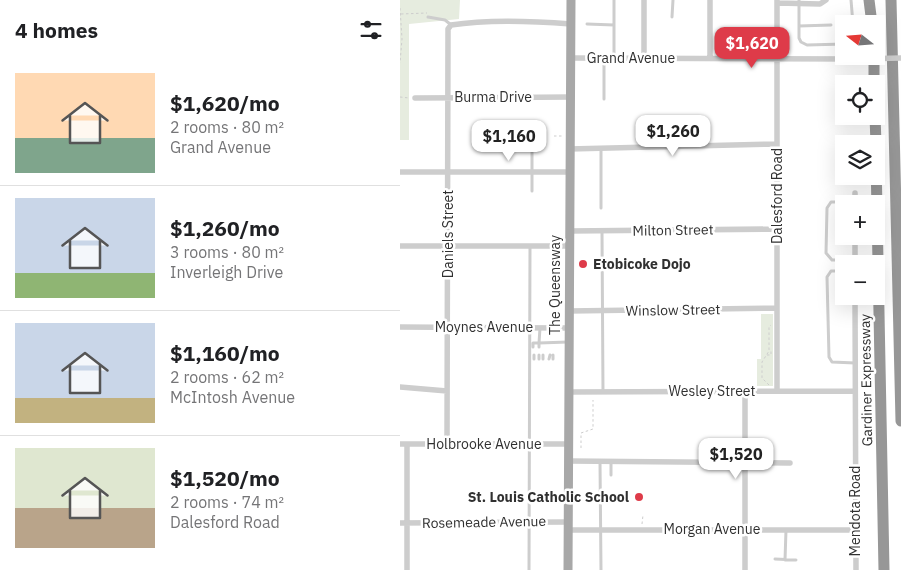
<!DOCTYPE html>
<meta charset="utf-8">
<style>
:root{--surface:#fff;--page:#f2f2f2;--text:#202124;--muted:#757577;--line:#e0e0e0;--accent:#de3b49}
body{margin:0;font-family:"IBM Plex Sans",sans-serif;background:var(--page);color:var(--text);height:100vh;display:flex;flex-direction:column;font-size:19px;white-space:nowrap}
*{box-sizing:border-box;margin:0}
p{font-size:16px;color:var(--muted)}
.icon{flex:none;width:28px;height:28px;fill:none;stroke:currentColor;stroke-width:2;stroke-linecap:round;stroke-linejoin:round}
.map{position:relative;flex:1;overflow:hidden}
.details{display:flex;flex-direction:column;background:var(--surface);width:400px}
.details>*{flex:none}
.needle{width:32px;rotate:287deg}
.buttons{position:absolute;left:435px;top:15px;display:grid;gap:10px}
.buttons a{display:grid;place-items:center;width:50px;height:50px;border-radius:0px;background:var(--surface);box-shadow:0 5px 20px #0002;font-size:25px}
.price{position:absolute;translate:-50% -42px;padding:0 11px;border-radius:10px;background:#fff;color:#222;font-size:16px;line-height:32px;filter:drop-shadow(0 1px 2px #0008)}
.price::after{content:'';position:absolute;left:50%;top:30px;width:15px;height:11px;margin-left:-8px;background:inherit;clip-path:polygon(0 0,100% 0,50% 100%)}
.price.current{background:var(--accent);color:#fff}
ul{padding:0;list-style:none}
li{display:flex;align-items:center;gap:15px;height:125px;padding:0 15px}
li+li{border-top:1px solid var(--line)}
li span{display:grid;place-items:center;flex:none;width:140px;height:100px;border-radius:0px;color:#555}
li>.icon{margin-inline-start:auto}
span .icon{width:60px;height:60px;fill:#fffc;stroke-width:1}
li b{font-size:21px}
h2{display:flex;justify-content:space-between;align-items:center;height:60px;padding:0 15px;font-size:21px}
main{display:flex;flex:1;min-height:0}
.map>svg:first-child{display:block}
.green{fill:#e6ecdf}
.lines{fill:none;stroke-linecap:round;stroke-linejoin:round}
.path{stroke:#cdcdcd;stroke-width:1;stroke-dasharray:2.5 2.5;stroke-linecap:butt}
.lane{stroke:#cdcdcd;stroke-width:3}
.street{stroke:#cdcdcd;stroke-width:5.5}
.primary{stroke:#a8a8a8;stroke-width:9}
.highway{stroke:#979797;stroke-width:11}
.street-bridge{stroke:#cdcdcd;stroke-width:5.5}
.poi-dot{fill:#de3b49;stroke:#fff;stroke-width:2}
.labels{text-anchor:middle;stroke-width:5;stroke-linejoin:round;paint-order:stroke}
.street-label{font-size:14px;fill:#303030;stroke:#fff}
.poi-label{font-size:14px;font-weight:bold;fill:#303030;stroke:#fff;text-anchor:start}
</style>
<main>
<section class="details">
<h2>4 homes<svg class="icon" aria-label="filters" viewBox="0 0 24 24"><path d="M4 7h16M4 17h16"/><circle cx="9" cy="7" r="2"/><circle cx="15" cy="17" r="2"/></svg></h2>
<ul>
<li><span style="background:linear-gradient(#ffd9b3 65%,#7fa58c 0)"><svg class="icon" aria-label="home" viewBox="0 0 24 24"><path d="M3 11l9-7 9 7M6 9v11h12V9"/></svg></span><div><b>$1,620/mo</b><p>2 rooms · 80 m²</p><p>Grand Avenue</p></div></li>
<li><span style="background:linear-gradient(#c9d6e8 75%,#8fb573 0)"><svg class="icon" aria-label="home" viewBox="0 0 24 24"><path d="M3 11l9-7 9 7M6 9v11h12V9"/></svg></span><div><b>$1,260/mo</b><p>3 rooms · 80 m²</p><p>Inverleigh Drive</p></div></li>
<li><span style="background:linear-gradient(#c9d6e8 75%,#c2b280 0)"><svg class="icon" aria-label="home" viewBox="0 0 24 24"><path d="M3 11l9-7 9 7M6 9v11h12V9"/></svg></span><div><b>$1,160/mo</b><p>2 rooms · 62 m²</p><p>McIntosh Avenue</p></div></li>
<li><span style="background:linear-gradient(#dfe7d0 60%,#b9a48a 0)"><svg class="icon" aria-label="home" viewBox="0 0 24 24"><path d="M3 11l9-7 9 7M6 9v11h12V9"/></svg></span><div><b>$1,520/mo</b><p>2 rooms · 74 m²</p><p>Dalesford Road</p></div></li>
</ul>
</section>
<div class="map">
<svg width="501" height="570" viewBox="0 0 501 570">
<rect width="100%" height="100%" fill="#fff"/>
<path class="green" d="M 0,0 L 60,0 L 59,19 L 9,24 L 9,140 L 0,140 Z
M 361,314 L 373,314 L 373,386 L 357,386 L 357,359 L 361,359 Z"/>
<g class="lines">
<path class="path" d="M 0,8 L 2,39 L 0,63
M 1,14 L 27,13
M 0,97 L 9,98
M 154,136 L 162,136
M 367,355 L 371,355 L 371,351 L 369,351
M 369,385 L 362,378 L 362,362 L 369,351 L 369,327 L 371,325
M 181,448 L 181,433 L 193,429 L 193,400
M 242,524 L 243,515"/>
<path class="lane" d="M 399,0 L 399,38 L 401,42 L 407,45 L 444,44
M 451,0 L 453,24
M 28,17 L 45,20 L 50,24
M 272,17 L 273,0
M 187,24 L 214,25
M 399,26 L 431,25
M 214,57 L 214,0
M 204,58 L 204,99
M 132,147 L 132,191
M 201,208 L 201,148
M 202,231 L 203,392
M 455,260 L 432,260 L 426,253 L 427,208 L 431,202 L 455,202
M 444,271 L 431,271 L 427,277 L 429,357 L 432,362 L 455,363
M 140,328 L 139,343 L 168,342
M 133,347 L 133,343 L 139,343 L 139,347
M 134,355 L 134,359
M 139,355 L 139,359
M 143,359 L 143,355
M 149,359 L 150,355
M 153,359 L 153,355
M 200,462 L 201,570
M 211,462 L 211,475
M 375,559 L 396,560
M 385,560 L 386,530
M 129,570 L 130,246"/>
<path class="street" d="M 377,0 L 377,391
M 377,3 L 420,4 L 426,0
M 171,58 L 459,59
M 244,58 L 244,0
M 310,58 L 310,0
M 15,98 L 170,97
M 169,149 L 377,144
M 0,172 L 169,172
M 455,204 L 455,193
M 169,231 L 377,229
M 455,236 L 455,264
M 0,246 L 169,246
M 455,296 L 456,570
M 169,311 L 377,308
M 0,327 L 168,328
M 0,387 L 47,391
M 168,392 L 455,391
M 0,444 L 169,444
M 7,444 L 7,570
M 47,444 L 48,29 L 51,25 C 88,19 134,21 171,24
M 169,461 L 390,463
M 0,523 L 169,522
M 169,530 L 456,530
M 345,570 L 345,391"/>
<path class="primary" d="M 168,570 L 171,0"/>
<path class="highway" d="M 469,0 L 472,24
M 491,0 L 501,421
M 474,56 L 474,84
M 475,116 L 476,144
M 476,159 L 484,570"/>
<path class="street-bridge" d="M 459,59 L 501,58"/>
</g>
<g class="poi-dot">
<circle cx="183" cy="264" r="5"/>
<circle cx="239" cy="497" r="5"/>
</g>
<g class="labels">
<g class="street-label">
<text x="231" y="63">Grand Avenue</text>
<text x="93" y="102">Burma Drive</text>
<text transform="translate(377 196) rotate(-90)" y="5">Dalesford Road</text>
<text transform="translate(273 230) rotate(-1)" y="5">Milton Street</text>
<text transform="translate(48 234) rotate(-90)" y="5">Daniels Street</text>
<text transform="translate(155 285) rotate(-90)" y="5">The Queensway</text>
<text transform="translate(273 310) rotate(-1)" y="5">Winslow Street</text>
<text x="84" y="332">Moynes Avenue</text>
<text transform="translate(466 380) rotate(-91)" y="5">Gardiner Expressway</text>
<text x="312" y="396">Wesley Street</text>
<text x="84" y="449">Holbrooke Avenue</text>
<text transform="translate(455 511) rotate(-90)" y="5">Mendota Road</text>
<text transform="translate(84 522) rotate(-1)" y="5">Rosemeade Avenue</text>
<text x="312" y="534">Morgan Avenue</text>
</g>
<g class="poi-label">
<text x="193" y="269">Etobicoke Dojo</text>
<text x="229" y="502" text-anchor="end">St. Louis Catholic School</text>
</g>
</g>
</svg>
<div class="buttons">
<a><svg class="needle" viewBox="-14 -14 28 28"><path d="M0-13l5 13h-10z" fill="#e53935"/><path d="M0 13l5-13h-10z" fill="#757577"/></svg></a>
<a><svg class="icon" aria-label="locate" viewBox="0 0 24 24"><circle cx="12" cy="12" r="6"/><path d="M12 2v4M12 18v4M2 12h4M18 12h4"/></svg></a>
<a><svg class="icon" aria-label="layers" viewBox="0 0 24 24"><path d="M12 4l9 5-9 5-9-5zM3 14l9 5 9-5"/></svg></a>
<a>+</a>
<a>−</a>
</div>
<b class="price current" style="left:352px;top:69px">$1,620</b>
<b class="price" style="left:273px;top:157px">$1,260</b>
<b class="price" style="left:109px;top:162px">$1,160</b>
<b class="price" style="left:336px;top:480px">$1,520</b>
</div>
</main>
